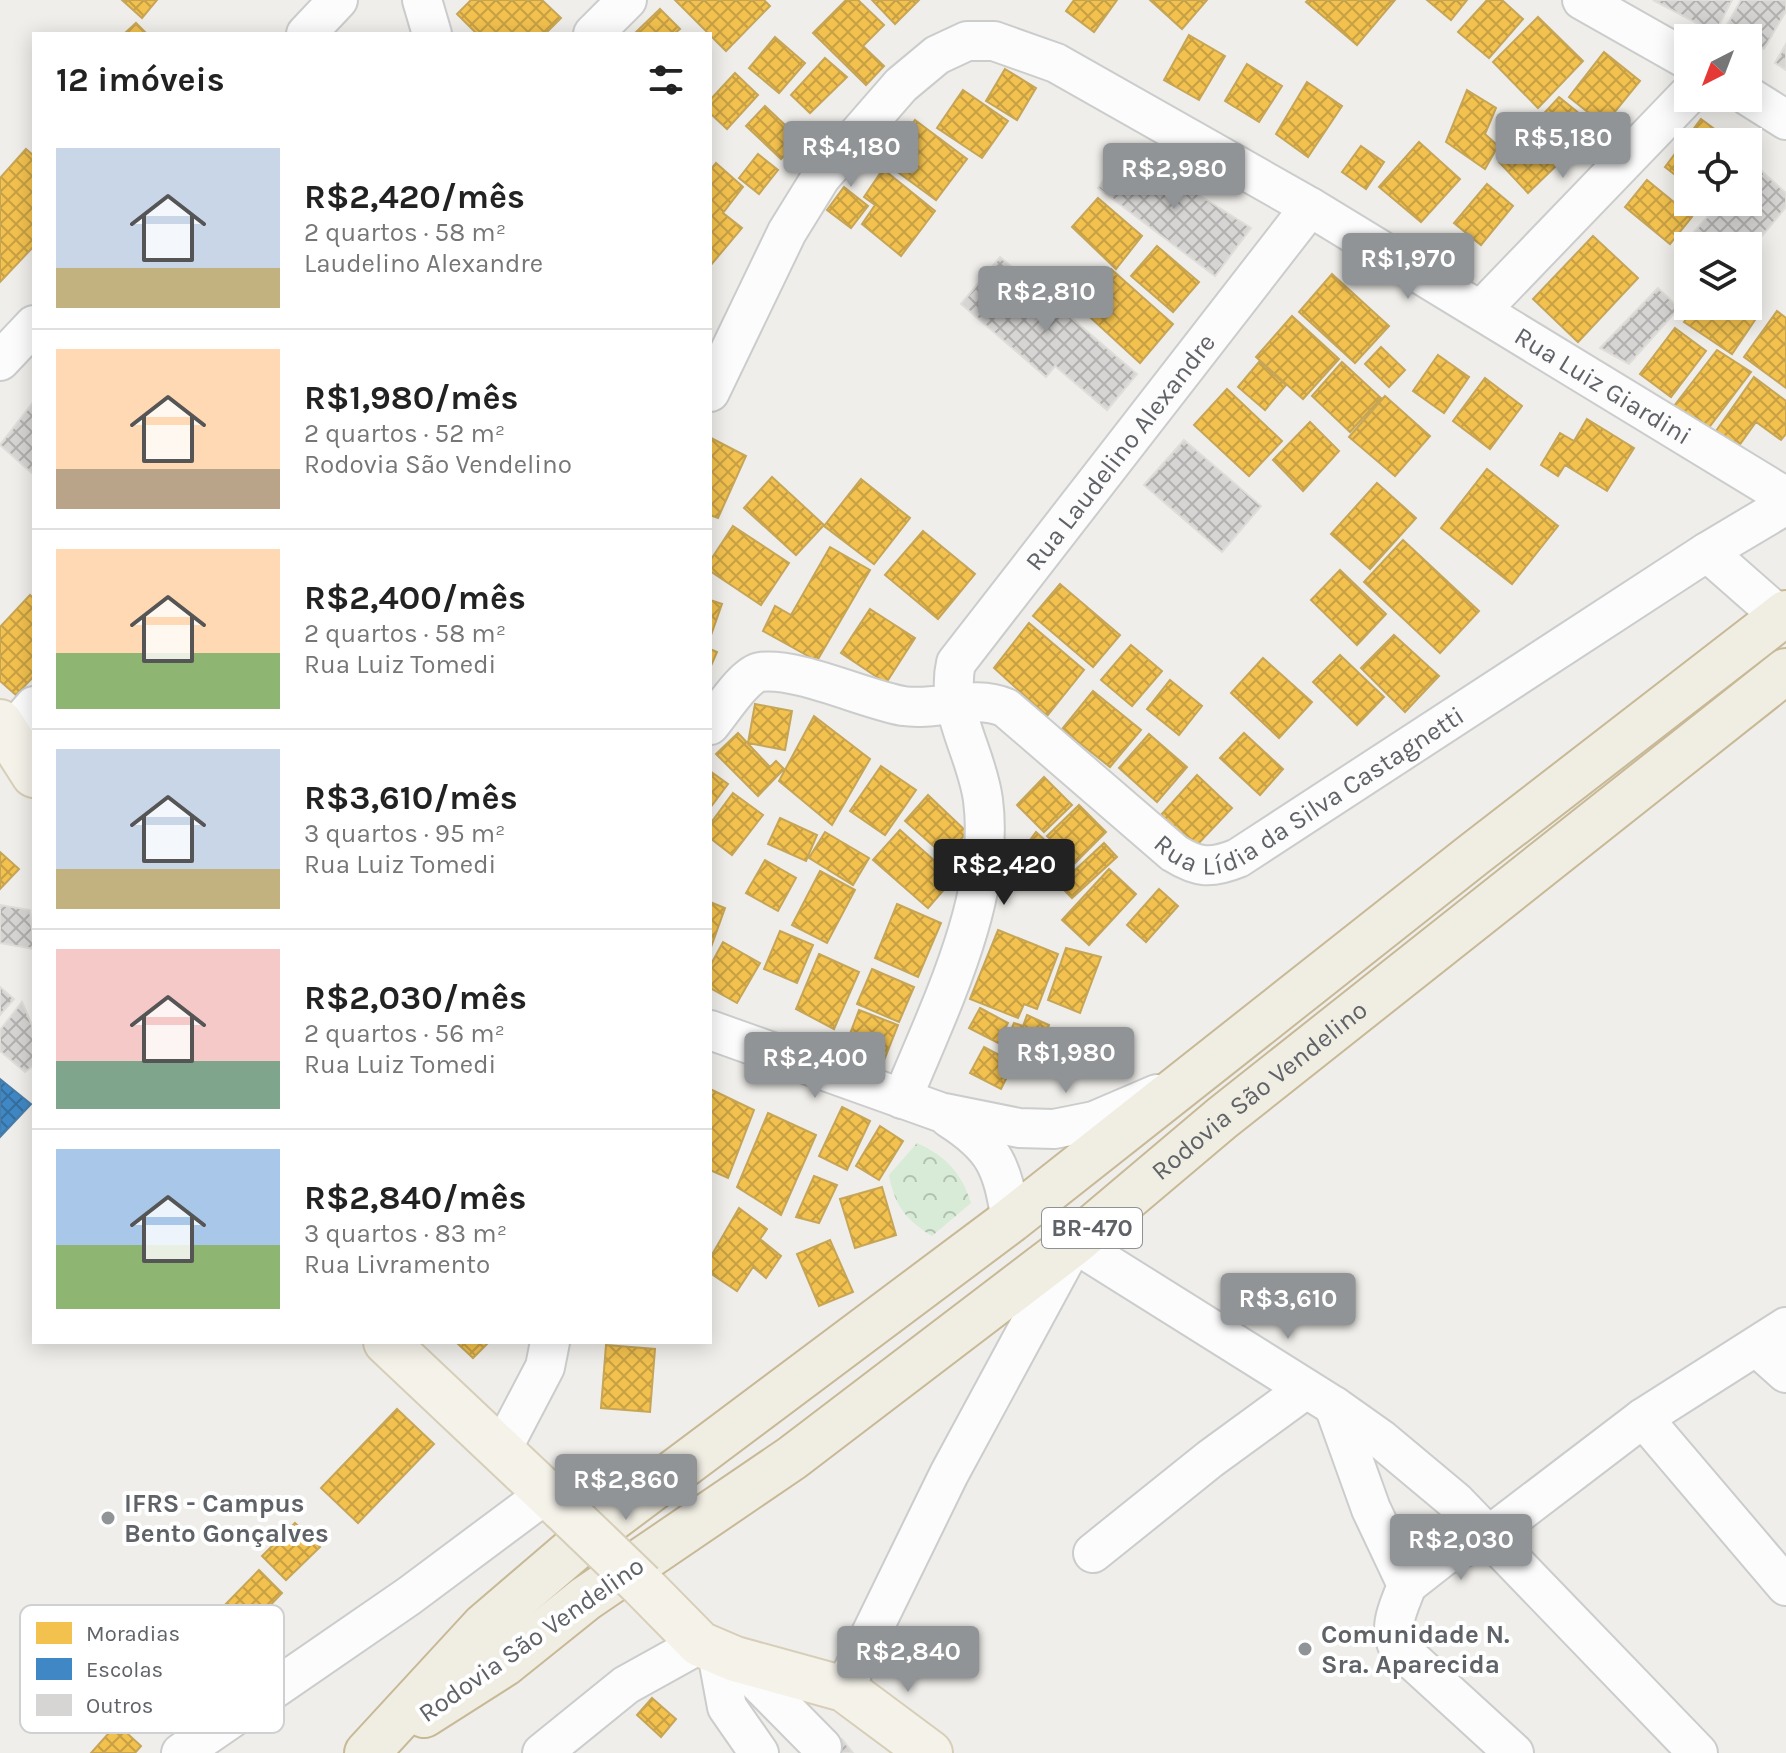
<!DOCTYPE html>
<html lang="pt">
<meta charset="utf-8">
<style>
:root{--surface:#fff;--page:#f6f6f6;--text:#222;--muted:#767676;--line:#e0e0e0;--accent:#919496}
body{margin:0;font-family:Karla,sans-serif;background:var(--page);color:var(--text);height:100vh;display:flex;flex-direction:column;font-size:30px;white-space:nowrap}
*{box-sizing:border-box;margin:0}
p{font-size:26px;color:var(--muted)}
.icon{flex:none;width:44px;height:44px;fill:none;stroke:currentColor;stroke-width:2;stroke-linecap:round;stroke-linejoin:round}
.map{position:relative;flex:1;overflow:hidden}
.panel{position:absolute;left:32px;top:32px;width:680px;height:1312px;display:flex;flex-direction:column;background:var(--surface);border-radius:0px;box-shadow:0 4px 20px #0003}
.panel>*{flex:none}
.needle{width:52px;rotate:222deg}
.buttons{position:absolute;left:1674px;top:24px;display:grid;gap:16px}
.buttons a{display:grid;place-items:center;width:88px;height:88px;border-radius:0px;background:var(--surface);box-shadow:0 4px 20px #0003;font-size:40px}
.price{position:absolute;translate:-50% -68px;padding:0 18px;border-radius:8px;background:var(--accent);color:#fff;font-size:26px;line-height:52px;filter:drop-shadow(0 2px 4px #0008)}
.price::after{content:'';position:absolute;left:50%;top:48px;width:24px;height:18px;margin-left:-12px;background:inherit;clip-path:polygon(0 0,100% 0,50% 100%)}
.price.current{background:#222;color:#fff}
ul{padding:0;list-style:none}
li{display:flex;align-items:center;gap:24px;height:200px;padding:0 24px}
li+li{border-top:2px solid var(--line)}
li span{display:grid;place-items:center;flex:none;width:224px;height:160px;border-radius:0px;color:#555}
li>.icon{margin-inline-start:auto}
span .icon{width:96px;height:96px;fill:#fffc;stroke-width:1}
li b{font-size:34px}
h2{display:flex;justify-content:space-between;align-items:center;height:96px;padding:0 24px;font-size:34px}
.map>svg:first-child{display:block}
.forest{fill:url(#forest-crowns)}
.homes{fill:url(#homes-cross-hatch);stroke:#c6a556;stroke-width:2}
.schools{fill:url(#schools-cross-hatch);stroke:#497da9;stroke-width:2}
.building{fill:url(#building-cross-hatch);stroke:#deddd9;stroke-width:2}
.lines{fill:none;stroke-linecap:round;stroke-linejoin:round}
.minor-casing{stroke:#cbcccc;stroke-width:42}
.major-casing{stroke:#d7ceb8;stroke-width:48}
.highway-casing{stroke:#c8b996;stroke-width:48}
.minor{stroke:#fdfcfc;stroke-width:38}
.major{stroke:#f4f2e9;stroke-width:44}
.highway{stroke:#f0ede3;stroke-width:44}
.major-bridge-casing{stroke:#d7ceb8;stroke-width:48;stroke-linecap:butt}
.major-bridge{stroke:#f4f2e9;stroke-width:44}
.poi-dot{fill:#919496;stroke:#fff;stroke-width:3}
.labels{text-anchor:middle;stroke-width:8;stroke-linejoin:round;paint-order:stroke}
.shield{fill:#fff;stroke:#8f9295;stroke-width:2}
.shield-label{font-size:24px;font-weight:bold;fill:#5f6368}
.street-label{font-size:26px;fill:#5f6368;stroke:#fff}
.poi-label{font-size:26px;font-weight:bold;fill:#5f6368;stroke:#fff;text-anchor:start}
.key{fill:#fff;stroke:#cfd0d2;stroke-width:2}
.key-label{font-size:22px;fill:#5f6368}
</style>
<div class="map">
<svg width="1786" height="1753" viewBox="0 0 1786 1753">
<defs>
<pattern id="forest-crowns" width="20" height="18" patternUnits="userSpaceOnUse" patternTransform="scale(2)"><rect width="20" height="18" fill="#d8ebd6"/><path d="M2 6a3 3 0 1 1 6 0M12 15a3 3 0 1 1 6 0" fill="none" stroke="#b2c2b1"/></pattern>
<pattern id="homes-cross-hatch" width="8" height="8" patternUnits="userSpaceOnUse" patternTransform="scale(2)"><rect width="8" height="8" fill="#f2c14e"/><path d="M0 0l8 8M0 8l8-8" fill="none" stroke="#c7a045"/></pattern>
<pattern id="schools-cross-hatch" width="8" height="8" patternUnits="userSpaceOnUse" patternTransform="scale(2)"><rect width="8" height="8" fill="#3f88c5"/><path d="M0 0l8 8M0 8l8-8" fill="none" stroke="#366e9c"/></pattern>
<pattern id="building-cross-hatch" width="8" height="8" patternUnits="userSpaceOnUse" patternTransform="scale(2)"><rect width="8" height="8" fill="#d6d5d3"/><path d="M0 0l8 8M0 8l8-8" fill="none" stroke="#b1b0af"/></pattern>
</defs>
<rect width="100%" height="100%" fill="#efeeea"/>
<path class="forest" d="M 917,1143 C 946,1156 962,1174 971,1203 L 932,1236 C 907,1221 894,1205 889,1175 Z"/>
<path class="homes" d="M 122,0 L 157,0 L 142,18 Z
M 471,0 L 542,0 L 561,18 L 545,34 L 477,34 L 457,14 Z
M 675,0 L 764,0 L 770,6 L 726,51 Z
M 846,0 L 858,0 L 884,25 L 863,46 L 884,66 L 866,85 L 813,33 Z
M 872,0 L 919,0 L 895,24 Z
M 1074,0 L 1117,0 L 1094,32 L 1066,11 Z
M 1150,0 L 1207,0 L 1182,29 Z
M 1308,0 L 1395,0 L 1357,45 L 1306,2 Z
M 1427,0 L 1467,0 L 1451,20 Z
M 1487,0 L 1502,0 L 1523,19 L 1489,58 L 1458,32 Z
M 660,9 L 680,29 L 674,34 L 634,34 Z
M 1538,17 L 1583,61 L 1538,108 L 1493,62 Z
M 136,23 L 147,34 L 124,34 Z
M 1189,35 L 1225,56 L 1199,100 L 1164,80 Z
M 775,37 L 805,63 L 779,93 L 749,68 Z
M 1604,52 L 1640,81 L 1604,125 L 1569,97 Z
M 825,58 L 847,77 L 810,113 L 791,95 Z
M 1247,64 L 1282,86 L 1259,122 L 1225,101 Z
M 1005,69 L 1036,88 L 1017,120 L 986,101 Z
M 735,73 L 758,95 L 727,129 L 710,113 L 710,100 Z
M 1307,82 L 1342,106 L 1308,157 L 1276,134 Z
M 963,90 L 1008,121 L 982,158 L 937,128 Z
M 1467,90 L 1496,108 L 1485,134 L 1498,146 L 1485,169 L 1446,142 Z
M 1559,97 L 1596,127 L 1528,193 L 1499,162 Z
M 765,106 L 800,139 L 781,159 L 746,126 Z
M 1701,119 L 1732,142 L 1688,142 L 1688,185 L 1665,167 Z
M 915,120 L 967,159 L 936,200 L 884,162 Z
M 1419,142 L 1460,179 L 1421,222 L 1379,187 Z
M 1361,146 L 1384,162 L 1366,189 L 1342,172 Z
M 26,149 L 34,156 L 34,246 L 0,282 L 0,178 Z
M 758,154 L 778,170 L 759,194 L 739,178 Z
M 716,163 L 743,187 L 723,213 L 742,228 L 710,266 L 710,170 Z
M 883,169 L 935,211 L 901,256 L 862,224 L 875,205 L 864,197 Z
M 1647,180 L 1692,217 L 1670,244 L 1625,207 Z
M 1487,184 L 1513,206 L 1481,245 L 1454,223 Z
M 844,187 L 868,206 L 851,228 L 827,210 Z
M 1098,198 L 1142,236 L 1116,269 L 1072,227 Z
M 1593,236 L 1638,278 L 1578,342 L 1533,299 Z
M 1157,246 L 1199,282 L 1173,312 L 1131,276 Z
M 1111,269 L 1173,324 L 1140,363 L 1080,308 Z
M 1332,274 L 1389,326 L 1355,363 L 1299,312 Z
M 1695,306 L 1748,306 L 1759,314 L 1732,354 L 1684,322 Z
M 1777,311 L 1786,318 L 1786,388 L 1744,357 Z
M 1292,316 L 1339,359 L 1303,399 L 1256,357 Z
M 1675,328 L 1706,351 L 1671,397 L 1640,374 Z
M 1381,347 L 1405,370 L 1389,387 L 1365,364 Z
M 1717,350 L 1751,372 L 1707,430 L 1674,406 Z
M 1438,355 L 1469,377 L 1444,413 L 1413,391 Z
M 1259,362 L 1286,385 L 1265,410 L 1238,387 Z
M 1342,362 L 1381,398 L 1350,432 L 1312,396 Z
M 1754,377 L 1786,401 L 1786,434 L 1781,440 L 1756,422 L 1738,447 L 1716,431 Z
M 1485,378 L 1522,406 L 1490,449 L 1453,421 Z
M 1227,389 L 1282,441 L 1249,476 L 1194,425 Z
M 1385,396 L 1430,436 L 1395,476 L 1349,437 Z
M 1587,419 L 1634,448 L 1607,491 L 1565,465 L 1558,476 L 1541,465 L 1560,433 L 1574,441 Z
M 1310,422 L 1339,451 L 1303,491 L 1273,460 Z
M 711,438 L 746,456 L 718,518 L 710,515 Z
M 1487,469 L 1558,526 L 1512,584 L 1441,528 Z
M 772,477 L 824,525 L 796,555 L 744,508 Z
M 861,479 L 910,518 L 874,564 L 824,526 Z
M 1377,483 L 1416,518 L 1370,569 L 1331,534 Z
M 733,526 L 789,563 L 761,605 L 710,571 L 710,561 Z
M 923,531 L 975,574 L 938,619 L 885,575 Z
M 1403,540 L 1479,611 L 1440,653 L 1364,582 Z
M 830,547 L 870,570 L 817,661 L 763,631 L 775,606 L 791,615 Z
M 1340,570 L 1386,614 L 1357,645 L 1311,600 Z
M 1060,584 L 1120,635 L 1093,667 L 1033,616 Z
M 30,595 L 34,599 L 34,676 L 16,695 L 0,681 L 0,627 Z
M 710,600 L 722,604 L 710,638 Z
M 870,609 L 915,638 L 886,683 L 841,653 Z
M 1029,623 L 1084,670 L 1047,716 L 994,668 Z
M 1394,635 L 1439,676 L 1405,712 L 1361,668 Z
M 1131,645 L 1162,671 L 1132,706 L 1101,680 Z
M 710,649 L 717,652 L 710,668 Z
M 1340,655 L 1384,697 L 1357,725 L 1313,682 Z
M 1263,658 L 1312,702 L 1279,738 L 1231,693 Z
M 1170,680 L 1202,706 L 1179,735 L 1147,709 Z
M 1093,691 L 1141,730 L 1110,767 L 1062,729 Z
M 755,704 L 792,711 L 785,750 L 748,743 Z
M 814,716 L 870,759 L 832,825 L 779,781 Z
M 738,733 L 770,767 L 776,761 L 784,769 L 758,796 L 716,754 Z
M 1244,733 L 1283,769 L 1260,795 L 1220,758 Z
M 1149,734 L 1187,767 L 1157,802 L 1119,768 Z
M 881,766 L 916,790 L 885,835 L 850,811 Z
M 710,771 L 728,784 L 710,808 Z
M 1197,775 L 1232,808 L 1195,847 L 1161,815 Z
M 1044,777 L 1072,805 L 1044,832 L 1017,805 Z
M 733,793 L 763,815 L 732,855 L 710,838 L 710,824 Z
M 928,795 L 967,832 L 946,857 L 905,821 Z
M 1079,805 L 1106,832 L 1075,863 L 1047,836 Z
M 780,818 L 817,835 L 806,861 L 768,844 Z
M 900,830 L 954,878 L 928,908 L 873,860 Z
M 825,832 L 869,858 L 853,885 L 809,858 Z
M 1036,832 L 1071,864 L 1060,883 L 1018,856 Z
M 1104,843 L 1117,857 L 1072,898 L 1059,885 Z
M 0,852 L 19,869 L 0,889 Z
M 765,860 L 796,878 L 778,911 L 746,893 Z
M 1109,869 L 1136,894 L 1089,945 L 1062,920 Z
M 820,871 L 855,890 L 827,943 L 792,925 Z
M 1159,889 L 1178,906 L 1146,942 L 1127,925 Z
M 710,902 L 725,908 L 710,950 Z
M 897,904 L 941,923 L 918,977 L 875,958 Z
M 998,930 L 1058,954 L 1037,1009 L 1024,1004 L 1018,1018 L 970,999 Z
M 780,931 L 813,945 L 797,983 L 764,969 Z
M 723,942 L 760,963 L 737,1003 L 710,988 L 710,966 Z
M 1066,948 L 1101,957 L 1080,1013 L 1048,1000 Z
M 819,954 L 859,972 L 834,1029 L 796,1009 Z
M 872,969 L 914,987 L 899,1022 L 857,1004 Z
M 980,1008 L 1008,1023 L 998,1043 L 969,1028 Z
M 859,1010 L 898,1025 L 879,1073 L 841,1058 Z
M 1027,1015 L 1049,1025 L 1036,1055 L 1006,1042 L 1014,1023 L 1023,1026 Z
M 984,1047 L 1014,1063 L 1001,1089 L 970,1073 Z
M 710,1089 L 754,1110 L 728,1178 L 710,1170 Z
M 842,1107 L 870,1121 L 847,1170 L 819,1156 Z
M 768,1113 L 816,1135 L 781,1215 L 737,1187 Z
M 880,1126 L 903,1141 L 879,1180 L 856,1166 Z
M 814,1176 L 837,1185 L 819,1223 L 796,1217 Z
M 882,1187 L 896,1235 L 855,1248 L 840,1199 Z
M 739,1208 L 767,1229 L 760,1239 L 781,1256 L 766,1278 L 753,1267 L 737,1291 L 710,1273 L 710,1258 Z
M 830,1240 L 853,1292 L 819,1306 L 797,1254 Z
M 456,1342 L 489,1342 L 473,1358 Z
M 606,1345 L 655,1349 L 650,1412 L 601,1408 Z
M 397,1409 L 434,1444 L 358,1523 L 321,1488 Z
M 295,1523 L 320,1547 L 286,1580 L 262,1556 Z
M 259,1570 L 282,1593 L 241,1636 L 217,1613 Z
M 652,1698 L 676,1719 L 661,1737 L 637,1715 Z
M 117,1724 L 141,1746 L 135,1753 L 91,1753 Z"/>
<path class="schools" d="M 0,1079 L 31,1104 L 0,1137 Z"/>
<path class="building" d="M 1653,0 L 1732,0 L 1715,33 Z
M 1741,0 L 1786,0 L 1786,11 L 1764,49 L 1726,27 Z
M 1786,44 L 1786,70 L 1775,63 Z
M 1125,148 L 1251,228 L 1215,276 L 1098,188 Z
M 1754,164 L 1786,193 L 1786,207 L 1748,253 L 1748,246 L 1695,246 L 1688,239 L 1720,202 L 1748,202 L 1748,171 Z
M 1000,257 L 1137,374 L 1107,410 L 1055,366 L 1046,377 L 961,304 Z
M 1658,288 L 1679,308 L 1629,364 L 1600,348 Z
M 34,401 L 34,475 L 0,445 Z
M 1184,440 L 1261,506 L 1222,552 L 1144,485 Z
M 0,905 L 30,910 L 34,949 L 0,943 Z
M 0,987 L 14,999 L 0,1015 Z
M 22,1002 L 34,1030 L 34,1065 L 25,1072 L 0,1051 L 0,1030 Z
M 842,1739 L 853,1753 L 807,1753 Z"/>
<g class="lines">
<defs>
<g id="minor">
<path d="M 422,0 L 432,34"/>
<path d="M 1582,0 L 1688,60"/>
<path d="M 306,34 L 338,0"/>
<path d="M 593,34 L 627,0"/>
<path d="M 1748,96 L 1786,120"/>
<path d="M 1482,309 L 1688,95"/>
<path d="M 0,361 L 34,325"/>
<path id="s1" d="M 710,392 L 787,232 L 821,177 L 901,85 L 937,55 L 967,41 L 994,41 L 1056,63 L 1310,207 L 1786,497"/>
<path d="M 1707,552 L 1781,617"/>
<path id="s2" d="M 710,725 C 721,712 745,674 760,672 C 797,667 864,699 903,706 C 938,711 974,694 1006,708 L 1174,853 C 1198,868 1211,869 1238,858 L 1707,552 L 1786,505"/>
<path d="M 10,734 L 34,706"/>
<path d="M 710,1030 L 940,1112 L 1019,1128 L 1054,1129 L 1094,1121 L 1157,1094"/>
<path id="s3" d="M 902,1099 C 938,1011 996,897 983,800 C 977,753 945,711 956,663 L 1310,207"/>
<path d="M 949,1118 C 996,1148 1002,1167 1011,1220"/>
<path d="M 1757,1347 L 1786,1373"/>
<path d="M 1334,1406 L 1371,1509 L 1407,1585 C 1399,1607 1388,1625 1398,1647 L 1514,1753"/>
<path d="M 1643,1418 L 1786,1586"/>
<path d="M 501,1451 L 545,1367 L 550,1342"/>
<path d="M 1093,1553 L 1210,1459 L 1306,1389"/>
<path d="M 1407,1585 L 1444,1556 L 1487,1537 L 1643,1418 L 1786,1327"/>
<path d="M 717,1653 L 727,1707 L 759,1753"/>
<path d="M 735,1659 L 822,1747"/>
<path d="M 844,1689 L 949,1474 L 1074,1243 L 1334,1406 L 1382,1440 L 1455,1501 L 1698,1753"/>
<path d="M 181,1753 L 409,1596 L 547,1493"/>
<path d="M 542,1753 L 626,1685 L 700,1644"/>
</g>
<path id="major" d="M 0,722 L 34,775
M 386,1342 L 563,1509
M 642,1585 L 700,1644 L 735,1659 L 844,1689 L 930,1753"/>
<g id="highway">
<path id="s4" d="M 424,1715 L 504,1664 L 585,1599 L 792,1458 L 1074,1243 L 1222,1118 L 1786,671"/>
<path d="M 367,1753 L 484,1626 L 589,1536 L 1011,1220 L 1473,855 L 1786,613"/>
</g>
</defs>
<use href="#minor" class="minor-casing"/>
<use href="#major" class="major-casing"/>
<use href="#highway" class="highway-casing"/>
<use href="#minor" class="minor"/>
<use href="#major" class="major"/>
<use href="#highway" class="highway"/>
<defs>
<path id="major-bridge" d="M 563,1509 L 642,1585"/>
</defs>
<use href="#major-bridge" class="major-bridge-casing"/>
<use href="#major-bridge" class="major-bridge"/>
</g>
<g class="poi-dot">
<circle cx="108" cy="1518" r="8"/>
<circle cx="1305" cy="1649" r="8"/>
</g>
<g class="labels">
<rect class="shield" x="1042" y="1208" width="100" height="40" rx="6"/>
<g class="shield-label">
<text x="1092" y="1236">BR-470</text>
</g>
<g class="street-label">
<text dy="9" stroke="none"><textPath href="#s1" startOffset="1172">Rua Luiz Giardini</textPath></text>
<text dy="9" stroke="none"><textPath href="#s3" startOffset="722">Rua Laudelino Alexandre</textPath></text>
<text dy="9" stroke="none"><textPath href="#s2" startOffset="704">Rua Lídia da Silva Castagnetti</textPath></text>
<text dy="9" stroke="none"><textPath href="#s4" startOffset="1044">Rodovia São Vendelino</textPath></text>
<text transform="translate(531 1639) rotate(-35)" y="9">Rodovia São Vendelino</text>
</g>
<g class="poi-label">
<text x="124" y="1512">IFRS - Campus<tspan x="124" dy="30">Bento Gonçalves</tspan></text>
<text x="1321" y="1643">Comunidade N.<tspan x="1321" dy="30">Sra. Aparecida</tspan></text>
</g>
</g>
<rect x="20" y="1605" width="264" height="128" rx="12" class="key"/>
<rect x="36" y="1622" width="36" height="22" fill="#f2c14e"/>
<rect x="36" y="1658" width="36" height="22" fill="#3f88c5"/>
<rect x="36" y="1694" width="36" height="22" fill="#d6d5d3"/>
<g class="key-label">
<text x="86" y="1641">Moradias</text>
<text x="86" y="1677">Escolas</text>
<text x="86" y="1713">Outros</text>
</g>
</svg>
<div class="buttons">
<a><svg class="needle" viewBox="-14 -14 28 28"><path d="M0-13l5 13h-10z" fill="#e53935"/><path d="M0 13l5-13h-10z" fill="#767676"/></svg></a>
<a><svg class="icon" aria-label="locate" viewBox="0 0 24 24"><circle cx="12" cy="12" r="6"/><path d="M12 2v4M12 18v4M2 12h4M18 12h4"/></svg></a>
<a><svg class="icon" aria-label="layers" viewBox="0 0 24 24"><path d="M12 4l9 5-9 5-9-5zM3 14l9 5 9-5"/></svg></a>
</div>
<b class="price" style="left:1563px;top:180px">R$5,180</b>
<b class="price" style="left:851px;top:189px">R$4,180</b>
<b class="price" style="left:1174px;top:211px">R$2,980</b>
<b class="price" style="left:1408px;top:301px">R$1,970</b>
<b class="price" style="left:1046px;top:334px">R$2,810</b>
<b class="price current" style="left:1004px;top:907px">R$2,420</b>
<b class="price" style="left:1066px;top:1095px">R$1,980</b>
<b class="price" style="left:815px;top:1100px">R$2,400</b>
<b class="price" style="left:1288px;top:1341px">R$3,610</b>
<b class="price" style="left:626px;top:1522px">R$2,860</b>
<b class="price" style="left:1461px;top:1582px">R$2,030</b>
<b class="price" style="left:908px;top:1694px">R$2,840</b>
<section class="panel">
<h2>12 imóveis<svg class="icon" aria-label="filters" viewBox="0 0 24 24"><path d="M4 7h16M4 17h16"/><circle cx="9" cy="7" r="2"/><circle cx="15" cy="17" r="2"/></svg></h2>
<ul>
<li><span style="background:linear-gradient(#c9d6e8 75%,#c2b280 0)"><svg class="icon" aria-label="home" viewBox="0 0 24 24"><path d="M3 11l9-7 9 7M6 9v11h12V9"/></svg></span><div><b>R$2,420/mês</b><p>2 quartos · 58 m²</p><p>Laudelino Alexandre</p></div></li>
<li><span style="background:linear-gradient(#ffd9b3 75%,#b9a48a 0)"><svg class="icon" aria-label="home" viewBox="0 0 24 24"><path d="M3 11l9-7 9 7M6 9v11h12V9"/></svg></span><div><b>R$1,980/mês</b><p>2 quartos · 52 m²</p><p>Rodovia São Vendelino</p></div></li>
<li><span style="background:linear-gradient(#ffd9b3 65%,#8fb573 0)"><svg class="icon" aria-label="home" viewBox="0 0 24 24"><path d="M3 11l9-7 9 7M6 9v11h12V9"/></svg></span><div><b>R$2,400/mês</b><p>2 quartos · 58 m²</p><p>Rua Luiz Tomedi</p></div></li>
<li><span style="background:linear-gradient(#c9d6e8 75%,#c2b280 0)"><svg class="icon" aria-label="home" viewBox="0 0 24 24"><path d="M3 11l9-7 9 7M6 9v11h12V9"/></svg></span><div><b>R$3,610/mês</b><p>3 quartos · 95 m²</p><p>Rua Luiz Tomedi</p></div></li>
<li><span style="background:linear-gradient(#f6c9c9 70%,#7fa58c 0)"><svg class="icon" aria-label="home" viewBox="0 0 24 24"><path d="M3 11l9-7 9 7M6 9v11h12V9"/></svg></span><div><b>R$2,030/mês</b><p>2 quartos · 56 m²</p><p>Rua Luiz Tomedi</p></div></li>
<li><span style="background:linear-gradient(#a9c7e8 60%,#8fb573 0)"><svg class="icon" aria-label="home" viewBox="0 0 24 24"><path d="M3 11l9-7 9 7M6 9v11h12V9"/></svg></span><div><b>R$2,840/mês</b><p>3 quartos · 83 m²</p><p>Rua Livramento</p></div></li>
</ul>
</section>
</div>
